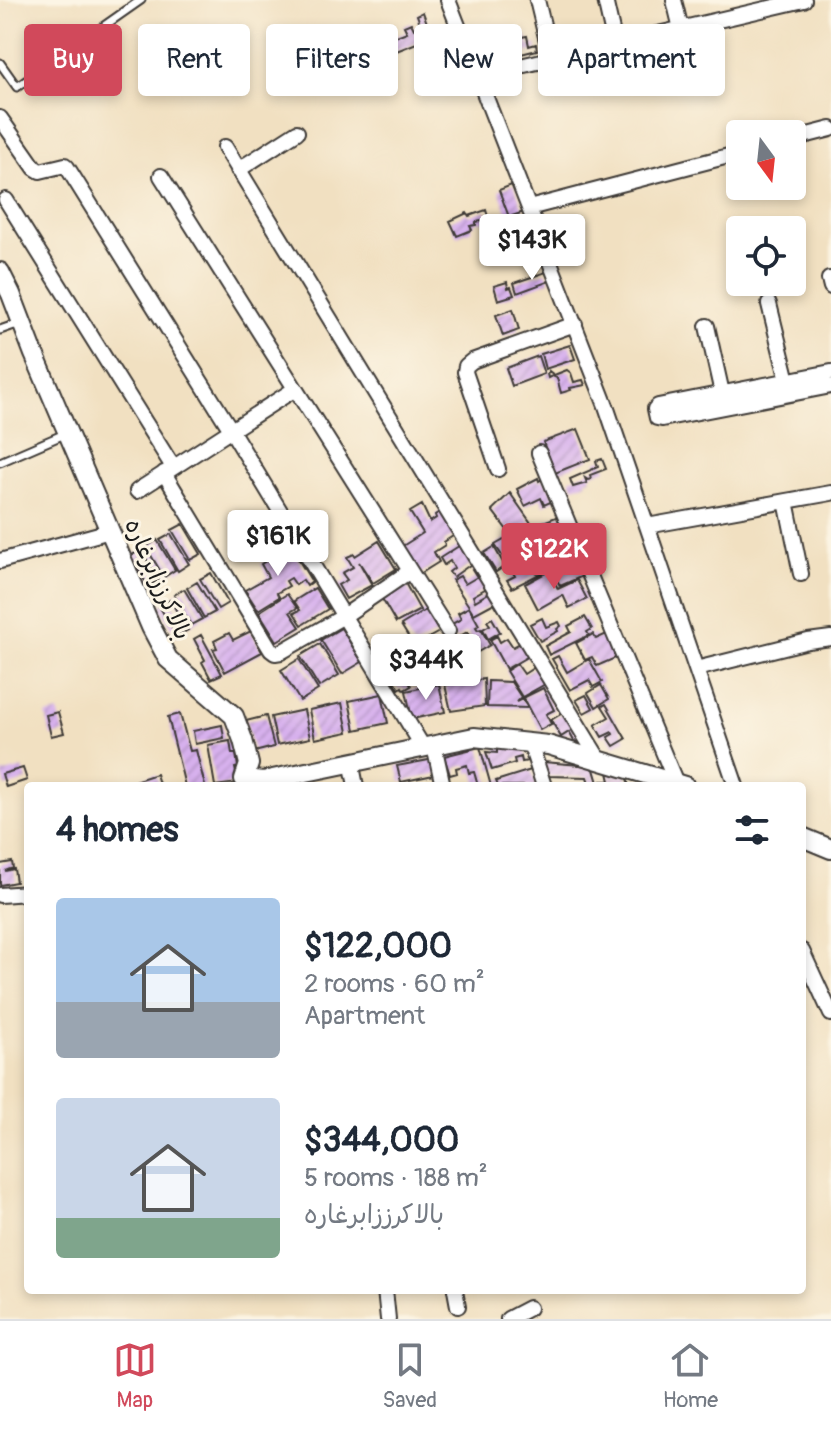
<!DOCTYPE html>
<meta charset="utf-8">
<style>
:root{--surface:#fff;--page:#f6f6f7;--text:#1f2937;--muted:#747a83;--line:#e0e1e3;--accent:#d1495b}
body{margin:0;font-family:Pangolin,"Playpen Sans Arabic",sans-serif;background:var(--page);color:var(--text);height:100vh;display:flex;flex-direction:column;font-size:30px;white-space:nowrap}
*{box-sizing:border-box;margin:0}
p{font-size:26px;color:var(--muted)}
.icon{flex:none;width:44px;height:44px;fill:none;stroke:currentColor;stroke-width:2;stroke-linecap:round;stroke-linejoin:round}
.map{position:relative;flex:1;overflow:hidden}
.sheet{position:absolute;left:24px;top:782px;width:782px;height:512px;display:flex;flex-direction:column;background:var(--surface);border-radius:8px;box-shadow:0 4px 12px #0003}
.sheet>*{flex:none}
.top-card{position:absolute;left:24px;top:24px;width:784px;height:72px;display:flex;gap:16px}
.needle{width:52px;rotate:165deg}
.controls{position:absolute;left:726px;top:120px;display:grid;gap:16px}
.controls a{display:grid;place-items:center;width:80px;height:80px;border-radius:8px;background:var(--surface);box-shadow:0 4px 12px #0003;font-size:40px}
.price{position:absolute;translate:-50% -68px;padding:0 18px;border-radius:8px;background:#fff;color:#222;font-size:26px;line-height:52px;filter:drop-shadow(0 2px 4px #0008)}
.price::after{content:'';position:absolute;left:50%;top:48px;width:24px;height:18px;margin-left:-12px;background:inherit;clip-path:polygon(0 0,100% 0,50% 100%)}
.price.current{background:var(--accent);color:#fff}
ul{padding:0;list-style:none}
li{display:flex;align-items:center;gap:24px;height:200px;padding:0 32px}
li span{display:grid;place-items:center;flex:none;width:224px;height:160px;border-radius:8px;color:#555}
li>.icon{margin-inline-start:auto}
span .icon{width:96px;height:96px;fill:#fffc;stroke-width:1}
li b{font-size:34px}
h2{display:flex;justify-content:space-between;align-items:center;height:96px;padding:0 32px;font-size:34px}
.pill{padding:0 28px;border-radius:8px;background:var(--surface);box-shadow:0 4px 12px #0003;font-size:28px;line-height:72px}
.pill.current{background:var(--accent);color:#fff}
.tabs{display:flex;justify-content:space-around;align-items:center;height:112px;border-top:2px solid var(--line);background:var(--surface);font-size:22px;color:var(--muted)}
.tabs a{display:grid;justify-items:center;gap:4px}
.tabs .current{color:var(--accent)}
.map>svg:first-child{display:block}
.building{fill:url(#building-hatch)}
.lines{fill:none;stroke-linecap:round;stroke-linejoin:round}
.lane-casing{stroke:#3c3935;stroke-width:11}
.street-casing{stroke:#3c3935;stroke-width:18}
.secondary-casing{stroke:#3c3935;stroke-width:22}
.lane{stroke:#fff;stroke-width:7}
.street{stroke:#fff;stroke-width:14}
.secondary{stroke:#fff;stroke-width:18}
.labels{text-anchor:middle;stroke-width:6;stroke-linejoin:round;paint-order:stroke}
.street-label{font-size:24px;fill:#1c1c1c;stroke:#fcf5e5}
</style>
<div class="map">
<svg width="831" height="1319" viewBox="0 0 831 1319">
<defs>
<pattern id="building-hatch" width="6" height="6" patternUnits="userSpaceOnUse" patternTransform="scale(2)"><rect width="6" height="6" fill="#d7b0ed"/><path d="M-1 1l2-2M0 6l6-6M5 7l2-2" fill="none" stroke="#b897cb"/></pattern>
</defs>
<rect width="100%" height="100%" fill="#fcf5e5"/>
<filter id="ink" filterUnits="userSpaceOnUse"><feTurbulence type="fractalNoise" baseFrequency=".0125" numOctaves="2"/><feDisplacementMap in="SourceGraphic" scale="16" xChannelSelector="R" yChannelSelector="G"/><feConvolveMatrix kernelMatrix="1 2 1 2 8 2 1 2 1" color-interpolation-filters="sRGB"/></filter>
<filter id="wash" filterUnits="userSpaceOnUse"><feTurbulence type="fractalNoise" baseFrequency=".006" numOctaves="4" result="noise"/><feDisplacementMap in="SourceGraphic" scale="32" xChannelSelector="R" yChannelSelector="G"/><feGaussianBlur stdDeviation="1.8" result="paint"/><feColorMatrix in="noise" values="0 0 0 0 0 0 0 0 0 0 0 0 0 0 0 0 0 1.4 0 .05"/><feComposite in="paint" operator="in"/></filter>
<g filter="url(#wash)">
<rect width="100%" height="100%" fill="#f1e0c1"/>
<g id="blocks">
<path class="building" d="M 423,12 L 432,37 L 394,52 L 384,28 L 389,26 L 394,37 L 407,32 L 404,26 L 411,23 L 414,29 L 421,26 L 417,15 Z
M 514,32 L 516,38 L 527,36 L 529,46 L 536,44 L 537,50 L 513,56 L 508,33 Z
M 689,49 L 693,64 L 666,70 L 662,55 Z
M 659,54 L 663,70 L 636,76 L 633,59 Z
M 629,60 L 633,77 L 606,84 L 602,67 Z
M 514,184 L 524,212 L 509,217 L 499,190 Z
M 486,210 L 489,220 L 483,222 L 481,221 L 476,222 L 476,225 L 470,226 L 472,230 L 457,236 L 450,221 L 467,213 L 469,216 Z
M 530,230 L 535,246 L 510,254 L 505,237 Z
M 546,272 L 550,281 L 517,293 L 514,283 Z
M 507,282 L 508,288 L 511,287 L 514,295 L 498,300 L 494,286 Z
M 513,309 L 519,330 L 503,336 L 496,315 Z
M 570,345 L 575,359 L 545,369 L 541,354 Z
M 538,356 L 544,374 L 512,386 L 506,368 Z
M 567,370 L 571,373 L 574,382 L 583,380 L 585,385 L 570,388 L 571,390 L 561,393 L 557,378 L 552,376 L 548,378 L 547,374 L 549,373 L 549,371 L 554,375 Z
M 578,429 L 590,459 L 555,473 L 543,442 Z
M 602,459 L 606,469 L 590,475 L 591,479 L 588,480 L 585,478 L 587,483 L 573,487 L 570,479 L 598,467 L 596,461 Z
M 538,478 L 539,481 L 544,478 L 555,500 L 544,505 L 541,498 L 525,506 L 517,489 Z
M 510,493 L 531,523 L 510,534 L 492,510 Z
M 422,505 L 430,522 L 436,518 L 435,515 L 441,511 L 456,534 L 444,542 L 445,545 L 434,552 L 439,562 L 418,575 L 401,547 L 423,533 L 410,512 Z
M 561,515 L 568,534 L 542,544 L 537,531 L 540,529 L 538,524 Z
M 183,524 L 201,554 L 190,560 L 172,530 Z
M 532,524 L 538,541 L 503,557 L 495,545 Z
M 171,534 L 189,564 L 178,571 L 160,540 Z
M 157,540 L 175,570 L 164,577 L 146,547 Z
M 379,541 L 396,569 L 373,583 L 359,562 L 372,585 L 346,599 L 338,585 L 347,580 L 342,573 L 353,567 L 347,557 L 354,554 L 355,556 Z
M 571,541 L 576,552 L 552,563 L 545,547 L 552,544 L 556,553 L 565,549 L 563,544 Z
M 462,544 L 474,562 L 453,577 L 449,572 L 454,568 L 450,561 L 444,565 L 440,558 Z
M 290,546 L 312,582 L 307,586 L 303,580 L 296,585 L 291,578 L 286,581 L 289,586 L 277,593 L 279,597 L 258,610 L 245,590 L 268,577 L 261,564 Z
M 541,546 L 551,565 L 557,562 L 560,567 L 551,572 L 549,569 L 512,588 L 507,580 L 515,576 L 512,571 L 539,558 L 535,549 Z
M 494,547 L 505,566 L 496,572 L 484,553 Z
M 141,550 L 159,580 L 148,586 L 130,556 Z
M 579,562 L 585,575 L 560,586 L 554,573 Z
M 478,565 L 490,586 L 473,596 L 475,601 L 492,591 L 498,601 L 474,614 L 452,580 L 460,576 L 465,584 L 477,577 L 472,569 Z
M 549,571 L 558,589 L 577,580 L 587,599 L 569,608 L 563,595 L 538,609 L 525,584 Z
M 211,573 L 228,603 L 218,609 L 200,579 Z
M 197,582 L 215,612 L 204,618 L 187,588 Z
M 405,583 L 420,610 L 396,623 L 381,597 Z
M 315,588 L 328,609 L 302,625 L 294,613 L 300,610 L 294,601 Z
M 184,589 L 202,619 L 191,625 L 174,595 Z
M 287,594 L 297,608 L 290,612 L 300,627 L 277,641 L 259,612 Z
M 170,600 L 188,630 L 177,636 L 159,606 Z
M 469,607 L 479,625 L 476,627 L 478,630 L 481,629 L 490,645 L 457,664 L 453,656 L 458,653 L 455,648 L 471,639 L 467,632 L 455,639 L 450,631 L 450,625 L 461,619 L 458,613 Z
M 426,610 L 439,632 L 414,646 L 401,625 Z
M 585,617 L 592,629 L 587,632 L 589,635 L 549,655 L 545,646 L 571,632 L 568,626 Z
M 492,618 L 500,632 L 488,639 L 483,629 L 490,625 L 487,621 Z
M 542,618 L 546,627 L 559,622 L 561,626 L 557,629 L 558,631 L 540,641 L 530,624 Z
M 341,628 L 362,662 L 342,674 L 321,640 Z
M 251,631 L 262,652 L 225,672 L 213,649 L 217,648 L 214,641 L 229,633 L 233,640 Z
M 609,633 L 620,656 L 597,666 L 592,657 L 585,660 L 576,643 L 593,634 L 596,639 Z
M 201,635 L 222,674 L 211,679 L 202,662 L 205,660 L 194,639 Z
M 497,636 L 500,642 L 507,638 L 513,647 L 524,641 L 532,654 L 506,669 L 490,640 Z
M 320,644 L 339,675 L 319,687 L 300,656 Z
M 416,649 L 429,670 L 409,682 L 411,686 L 404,690 L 402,687 L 399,689 L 386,667 Z
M 436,650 L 444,662 L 431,670 L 422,656 Z
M 558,656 L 567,672 L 589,659 L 602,682 L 593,687 L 589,680 L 570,690 L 552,659 Z
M 299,659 L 318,690 L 300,701 L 281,670 Z
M 517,664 L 524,674 L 538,665 L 549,682 L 522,697 L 506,671 Z
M 484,679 L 485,706 L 451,711 L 445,685 Z
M 488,681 L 511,682 L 521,697 L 516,702 L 522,699 L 528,708 L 487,707 Z
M 439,684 L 445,712 L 412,719 L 406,691 Z
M 601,685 L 609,699 L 596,707 L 588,693 Z
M 543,688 L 554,710 L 546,714 L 551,724 L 540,730 L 523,698 Z
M 382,694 L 388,723 L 355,730 L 349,701 Z
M 586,695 L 593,708 L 584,713 L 576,700 Z
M 342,703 L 348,732 L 315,739 L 309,710 Z
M 606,704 L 626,739 L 614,746 L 608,737 L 613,734 L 612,732 L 602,737 L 595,725 L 609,717 L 602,706 Z
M 304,710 L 310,738 L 277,745 L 271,717 Z
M 566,711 L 583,742 L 574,741 L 569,732 L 561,737 L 551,720 Z
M 58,712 L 64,733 L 51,736 L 46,715 Z
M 180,714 L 190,751 L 196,750 L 205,786 L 185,786 L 168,717 Z
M 266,716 L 274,747 L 254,752 L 246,721 Z
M 222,725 L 224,738 L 195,744 L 193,731 Z
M 230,741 L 232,754 L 236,754 L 238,767 L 235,768 L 238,783 L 215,786 L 208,745 Z
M 480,747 L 491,786 L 478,786 L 474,772 L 469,773 L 467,765 L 456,768 L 457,773 L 450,775 L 444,756 Z
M 497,747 L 524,748 L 528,761 L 522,762 L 521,757 L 514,759 L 515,763 L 492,770 L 486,752 L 497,753 Z
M 434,759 L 438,774 L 401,782 L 397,766 Z
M 543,762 L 593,766 L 599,786 L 590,786 L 587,777 L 548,776 Z
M 23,768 L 27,780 L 6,787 L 2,774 Z
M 607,768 L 626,774 L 629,786 L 603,786 L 602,781 L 610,781 Z
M 531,770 L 537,786 L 498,786 L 496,781 Z
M 156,774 L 159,784 L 151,786 L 119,786 Z
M 12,862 L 13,868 L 5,871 L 14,869 L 16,882 L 0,885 L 0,864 Z"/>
</g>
</g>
<g filter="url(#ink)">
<use href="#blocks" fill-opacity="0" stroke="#3c3935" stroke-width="2"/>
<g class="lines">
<defs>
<path id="lane" d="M 0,63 L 17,87 L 141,0
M 0,330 L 20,323
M 0,462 L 67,433"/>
<path id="street" d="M 448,0 L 606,406 L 736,786
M 537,0 L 551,58
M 605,0 L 615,44
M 674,0 L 681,29
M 477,76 L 804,0
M 0,118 L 35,168 L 40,171 L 65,165 L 67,167 L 231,430 L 423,747
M 792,139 L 831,129
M 225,147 L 600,761
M 238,170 L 297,132
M 161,176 L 448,631
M 6,200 L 173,467
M 529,208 L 740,153
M 829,279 L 831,287
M 769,304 L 790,389
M 707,326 L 724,402
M 831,372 L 658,406 L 655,409 L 657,418 L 662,419 L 831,386
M 539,453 L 676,783
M 498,469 L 465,372 L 466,366 L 472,361 L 575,324
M 164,473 L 271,650 L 275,653 L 281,652 L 344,616 L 410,571
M 137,491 L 295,389
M 786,501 L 801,574
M 647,526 L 831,493
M 0,561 L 110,531
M 696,669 L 808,641 L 831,638
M 530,743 L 544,786
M 434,745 L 443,786
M 351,761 L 356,786
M 0,895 L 28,893
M 802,951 L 831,1014
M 385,1290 L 388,1319
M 455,1290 L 458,1306
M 508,1319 L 529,1308"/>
<path id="secondary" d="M 0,272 L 11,294 L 34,354 L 151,627 L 168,659 L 234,716 L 243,740 L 249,764 L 244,779 L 263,781 L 474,737 L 548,745 L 685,786
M 802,837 L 831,849"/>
</defs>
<use href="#lane" class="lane-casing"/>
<use href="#street" class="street-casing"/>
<use href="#secondary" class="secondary-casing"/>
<use href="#lane" class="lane"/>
<use href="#street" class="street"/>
<use href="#secondary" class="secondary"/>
</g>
</g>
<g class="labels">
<g class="street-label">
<text transform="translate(158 579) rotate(66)" y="8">بالاکرززابرغاره</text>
</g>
</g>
</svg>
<div class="controls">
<a><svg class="needle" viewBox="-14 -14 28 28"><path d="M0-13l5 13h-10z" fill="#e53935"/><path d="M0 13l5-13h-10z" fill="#747a83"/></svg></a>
<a><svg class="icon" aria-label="locate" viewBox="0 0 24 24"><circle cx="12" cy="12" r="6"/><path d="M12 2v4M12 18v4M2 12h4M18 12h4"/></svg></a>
</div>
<b class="price" style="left:532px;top:282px">$143K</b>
<b class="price" style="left:278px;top:578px">$161K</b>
<b class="price current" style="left:554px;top:591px">$122K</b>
<b class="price" style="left:426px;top:702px">$344K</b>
<div class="top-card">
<a class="pill current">Buy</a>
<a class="pill">Rent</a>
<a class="pill">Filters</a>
<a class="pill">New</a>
<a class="pill">Apartment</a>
</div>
<section class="sheet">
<h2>4 homes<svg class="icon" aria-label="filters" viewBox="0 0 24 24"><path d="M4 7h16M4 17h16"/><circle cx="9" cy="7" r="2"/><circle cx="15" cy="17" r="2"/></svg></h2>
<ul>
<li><span style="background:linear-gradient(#a9c7e8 65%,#9aa5b1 0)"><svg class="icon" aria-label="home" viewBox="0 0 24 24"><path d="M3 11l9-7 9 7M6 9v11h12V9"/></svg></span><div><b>$122,000</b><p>2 rooms · 60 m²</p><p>Apartment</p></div></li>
<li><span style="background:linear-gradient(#c9d6e8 75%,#7fa58c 0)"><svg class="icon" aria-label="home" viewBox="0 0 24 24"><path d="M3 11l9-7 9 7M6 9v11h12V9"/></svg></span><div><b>$344,000</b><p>5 rooms · 188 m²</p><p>بالاکرززابرغاره</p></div></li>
</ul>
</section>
</div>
<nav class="tabs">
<a class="current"><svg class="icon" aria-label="map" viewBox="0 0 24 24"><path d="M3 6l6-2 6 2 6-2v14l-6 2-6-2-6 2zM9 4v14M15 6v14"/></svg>Map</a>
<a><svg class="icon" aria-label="saved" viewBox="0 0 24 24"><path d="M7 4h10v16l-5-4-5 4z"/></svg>Saved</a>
<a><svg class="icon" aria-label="home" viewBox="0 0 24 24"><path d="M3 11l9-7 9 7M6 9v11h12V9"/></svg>Home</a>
</nav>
